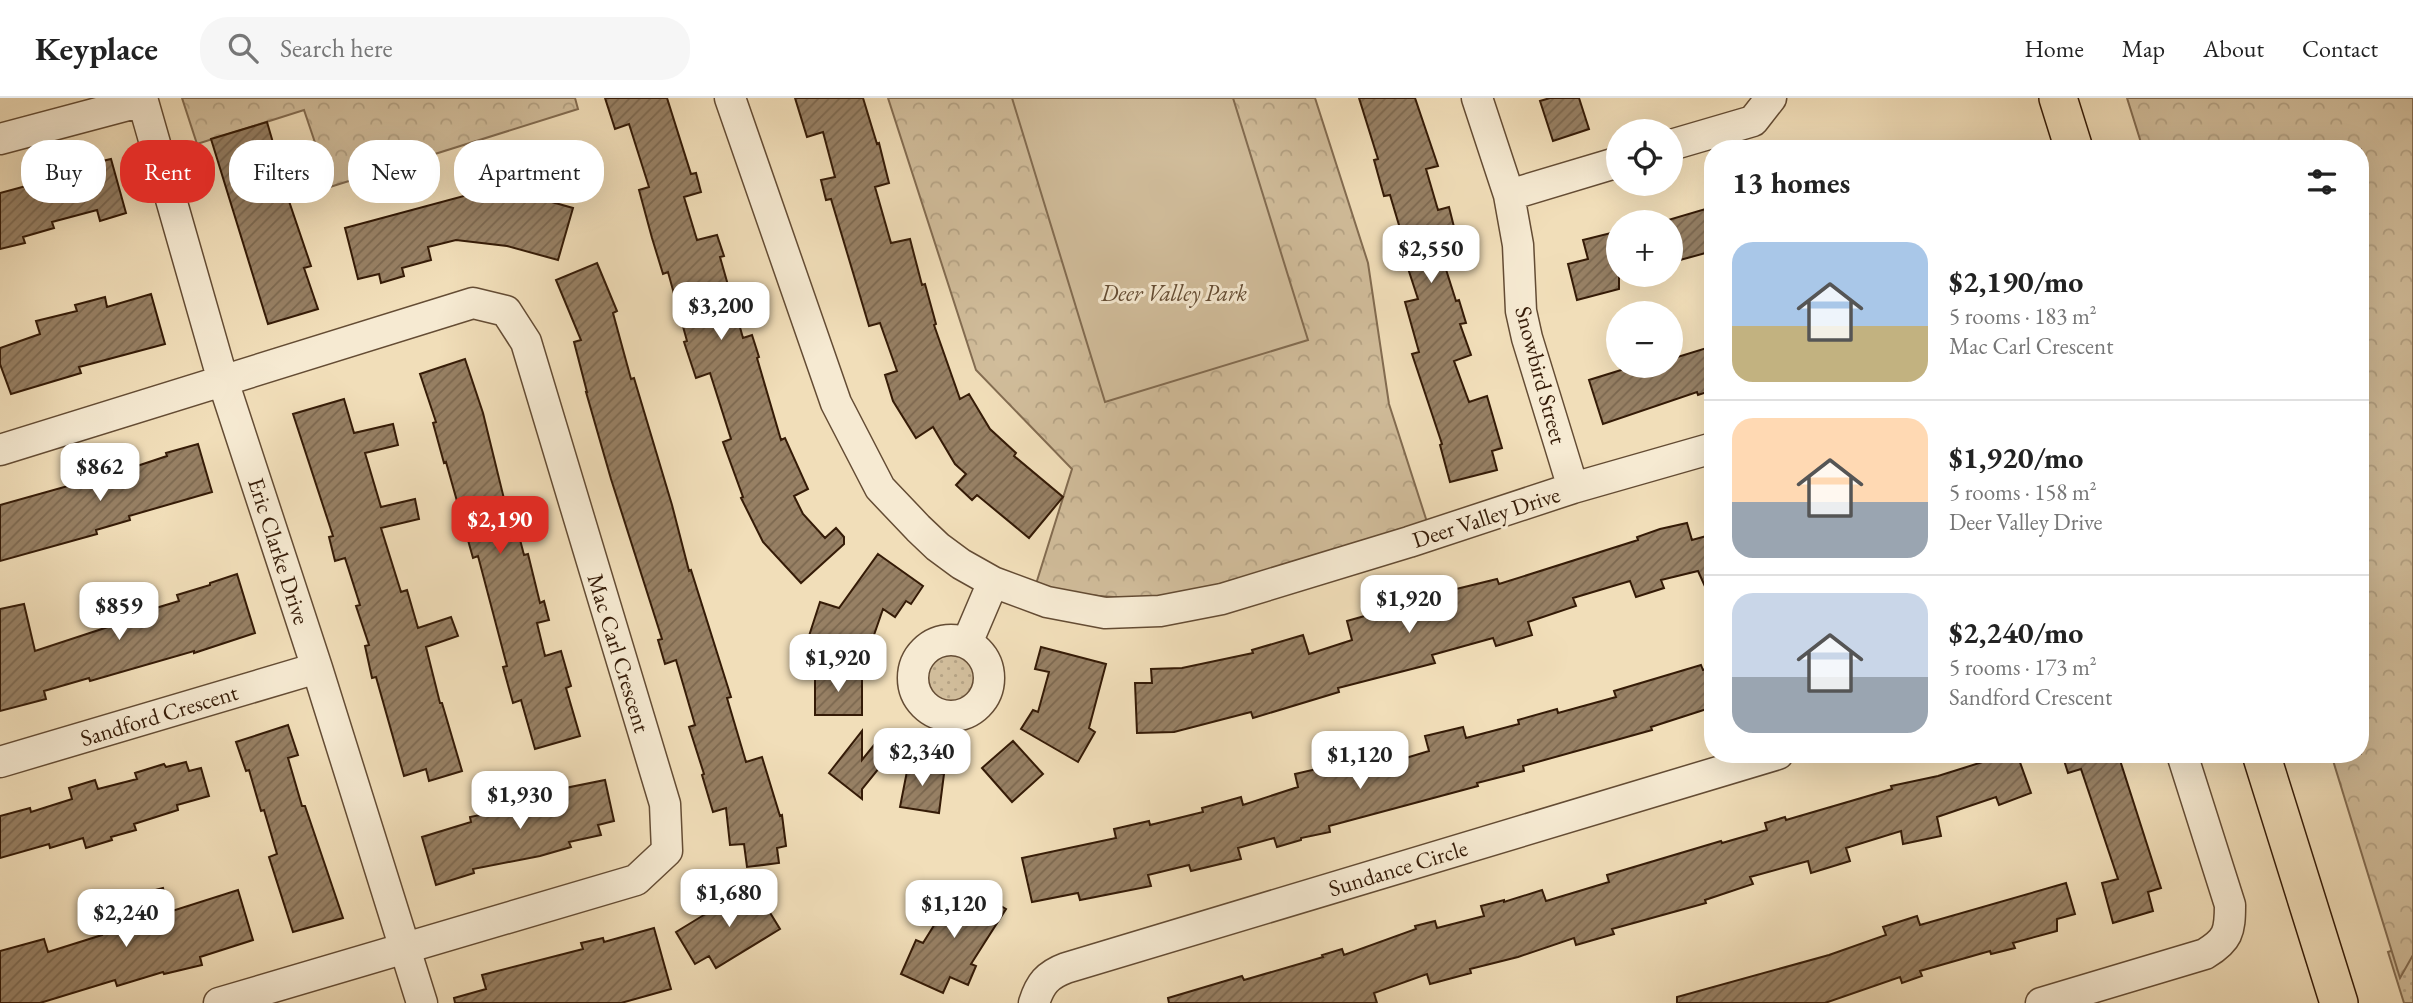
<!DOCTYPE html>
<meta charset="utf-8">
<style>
:root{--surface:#fff;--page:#f6f6f6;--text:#222;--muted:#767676;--line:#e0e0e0;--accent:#d93025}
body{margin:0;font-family:"EB Garamond",serif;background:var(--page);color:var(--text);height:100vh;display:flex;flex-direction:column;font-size:26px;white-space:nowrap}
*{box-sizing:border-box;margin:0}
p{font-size:23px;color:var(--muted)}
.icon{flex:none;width:38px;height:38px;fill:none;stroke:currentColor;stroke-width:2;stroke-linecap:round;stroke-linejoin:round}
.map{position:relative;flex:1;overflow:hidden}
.panel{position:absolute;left:1704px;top:42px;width:665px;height:623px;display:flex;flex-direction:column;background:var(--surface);border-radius:28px;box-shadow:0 7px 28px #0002}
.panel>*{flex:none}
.guide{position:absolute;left:21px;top:42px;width:665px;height:63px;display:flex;gap:14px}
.fabs{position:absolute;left:1606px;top:21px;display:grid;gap:14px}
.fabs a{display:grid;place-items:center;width:77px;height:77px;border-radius:50%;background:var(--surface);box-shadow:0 7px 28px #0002;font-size:35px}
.price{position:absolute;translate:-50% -60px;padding:0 16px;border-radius:14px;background:#fff;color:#222;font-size:23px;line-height:46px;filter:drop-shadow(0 2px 4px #0008)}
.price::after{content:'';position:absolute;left:50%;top:42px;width:21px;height:16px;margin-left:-10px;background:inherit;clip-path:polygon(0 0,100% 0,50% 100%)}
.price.current{background:var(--accent);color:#fff}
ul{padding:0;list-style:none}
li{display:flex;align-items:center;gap:21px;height:175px;padding:0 28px}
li+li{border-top:2px solid var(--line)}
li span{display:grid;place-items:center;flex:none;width:196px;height:140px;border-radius:21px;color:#555}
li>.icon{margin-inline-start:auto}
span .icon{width:84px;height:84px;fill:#fffc;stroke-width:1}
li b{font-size:30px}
h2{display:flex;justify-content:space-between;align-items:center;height:84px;padding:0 28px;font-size:30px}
.tag{padding:0 24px;border-radius:28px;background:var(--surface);box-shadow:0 7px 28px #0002;font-size:24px;line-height:63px}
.tag.current{background:var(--accent);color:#fff}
header{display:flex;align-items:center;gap:42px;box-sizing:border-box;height:98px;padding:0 35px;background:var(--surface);border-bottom:2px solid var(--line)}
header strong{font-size:33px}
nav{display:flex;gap:38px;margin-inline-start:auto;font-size:24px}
.search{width:490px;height:63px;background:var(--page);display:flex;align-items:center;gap:18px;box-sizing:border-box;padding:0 24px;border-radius:28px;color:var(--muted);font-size:26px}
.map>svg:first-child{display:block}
.grass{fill:url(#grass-dots);stroke:#836c51;stroke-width:2}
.park{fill:url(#park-crowns);stroke:#836c51;stroke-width:2}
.pitch{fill:#d1bd9b;stroke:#836c51;stroke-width:2}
.building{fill:url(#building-hatch);stroke:#351b07;stroke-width:2}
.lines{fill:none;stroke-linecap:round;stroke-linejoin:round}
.minor-casing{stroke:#644c34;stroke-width:33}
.major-casing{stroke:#351b07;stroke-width:40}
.minor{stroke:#f6ead2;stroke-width:30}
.major{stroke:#f1deb9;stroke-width:37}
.labels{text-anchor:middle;stroke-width:6;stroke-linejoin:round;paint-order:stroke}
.park-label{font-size:23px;font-style:italic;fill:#644c33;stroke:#f6ead2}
.street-label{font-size:23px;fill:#351b07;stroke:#f6ead2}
</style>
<header>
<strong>Keyplace</strong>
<div class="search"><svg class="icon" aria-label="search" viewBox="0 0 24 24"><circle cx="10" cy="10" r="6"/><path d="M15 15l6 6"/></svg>Search here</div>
<nav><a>Home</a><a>Map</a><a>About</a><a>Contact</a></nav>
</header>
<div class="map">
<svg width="2413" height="905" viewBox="0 0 2413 905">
<defs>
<pattern id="grass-dots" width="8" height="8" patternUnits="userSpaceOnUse" patternTransform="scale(1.75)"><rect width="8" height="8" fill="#d1bd9b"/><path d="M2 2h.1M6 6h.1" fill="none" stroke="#b4a284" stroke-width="1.8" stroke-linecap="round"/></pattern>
<pattern id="park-crowns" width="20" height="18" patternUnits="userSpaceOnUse" patternTransform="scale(1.75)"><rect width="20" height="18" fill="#d1bd9b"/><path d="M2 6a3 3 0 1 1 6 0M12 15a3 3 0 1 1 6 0" fill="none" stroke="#b4a284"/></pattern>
<pattern id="building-hatch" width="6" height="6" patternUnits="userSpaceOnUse" patternTransform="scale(1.75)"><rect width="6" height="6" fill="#978064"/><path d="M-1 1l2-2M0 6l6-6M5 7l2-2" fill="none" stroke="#7c6850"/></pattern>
</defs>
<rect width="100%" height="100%" fill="#f1deb9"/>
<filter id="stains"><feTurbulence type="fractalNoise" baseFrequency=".00286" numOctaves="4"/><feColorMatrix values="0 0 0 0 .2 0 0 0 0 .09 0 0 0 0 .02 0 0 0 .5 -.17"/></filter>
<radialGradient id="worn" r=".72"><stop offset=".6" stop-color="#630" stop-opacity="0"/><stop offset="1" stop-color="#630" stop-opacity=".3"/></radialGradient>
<path class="grass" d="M923 580a28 28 0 1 1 56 0a28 28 0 1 1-56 0Z
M 2413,846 L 2413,905 L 2404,905 L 2388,854 Z"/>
<path class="park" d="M 182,0 L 575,0 L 578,11 L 330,89 L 304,12 L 197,46 Z
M 888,0 L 1315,0 L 1368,165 L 1389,306 L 1427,424 L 1208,491 C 1146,503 1096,503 1036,486 L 1072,371 L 976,272 Z
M 2127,0 L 2413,0 L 2413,857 L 2400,880 L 2331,656 L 2361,656 L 2361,51 L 2143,51 Z"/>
<path class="pitch" d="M 1012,0 L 1233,0 L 1308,242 L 1105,304 Z"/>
<path class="building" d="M 605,0 L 667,0 L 691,76 L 696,75 L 701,94 L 684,99 L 697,142 L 717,137 L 724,158 L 720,159 L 743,240 L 752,237 L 759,259 L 757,260 L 781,342 L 785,340 L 808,391 L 794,398 L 803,416 L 825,440 L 836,430 L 844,439 L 844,446 L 801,485 L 763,444 L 741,400 L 743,399 L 723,344 L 731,341 L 710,275 L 696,280 L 684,244 L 687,243 L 668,174 L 663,176 L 652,140 L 639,92 L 649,89 L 629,26 L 615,31 Z
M 795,0 L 863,0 L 877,46 L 879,45 L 889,85 L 875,89 L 891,145 L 910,141 L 922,187 L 925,186 L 936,226 L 934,227 L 960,301 L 969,296 L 990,331 L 1016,355 L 1014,358 L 1063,399 L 1029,440 L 977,397 L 972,402 L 956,387 L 966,376 L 955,366 L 933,329 L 916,340 L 893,303 L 885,277 L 897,273 L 880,225 L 869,228 L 831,101 L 826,102 L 821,82 L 835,79 L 823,34 L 807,39 Z
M 1359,0 L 1415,0 L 1438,68 L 1426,71 L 1438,112 L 1449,109 L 1461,157 L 1443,162 L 1456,203 L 1459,202 L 1466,225 L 1460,226 L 1471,257 L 1454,263 L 1469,304 L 1487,298 L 1502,350 L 1492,353 L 1497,372 L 1450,384 L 1440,347 L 1442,346 L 1412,256 L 1419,254 L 1405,204 L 1418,201 L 1403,155 L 1407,154 L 1390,97 L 1384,98 L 1374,62 L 1378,61 Z
M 1550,0 L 1579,0 L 1589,31 L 1553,43 L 1540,3 Z
M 267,24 L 276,55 L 273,56 L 311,168 L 304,170 L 318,211 L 268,226 L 211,41 Z
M 111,61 L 126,115 L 100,123 L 97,112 L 52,124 L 54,130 L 23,139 L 25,145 L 0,151 L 0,95 L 52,81 L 50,75 Z
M 466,82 L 510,87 L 509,92 L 573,110 L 558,162 L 507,148 L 456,142 L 428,149 L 431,162 L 402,170 L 404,178 L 381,185 L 379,176 L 358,181 L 345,130 L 464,98 Z
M 1709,110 L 1713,126 L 1713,153 L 1680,162 L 1671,133 L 1671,124 L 1668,122 Z
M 1619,133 L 1619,191 L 1577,202 L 1568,166 L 1588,161 L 1583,142 Z
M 597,165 L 617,213 L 613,215 L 631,281 L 634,280 L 672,407 L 689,473 L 691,472 L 731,599 L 727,600 L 746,664 L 762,659 L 780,718 L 782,717 L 786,748 L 777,750 L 779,765 L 747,769 L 744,746 L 730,747 L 726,710 L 713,714 L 702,677 L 704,676 L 689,629 L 695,627 L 676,562 L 665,566 L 658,542 L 662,541 L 611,381 L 586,294 L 587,294 L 574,244 L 581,242 L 556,182 Z
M 151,196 L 165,246 L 79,269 L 81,275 L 11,296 L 0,266 L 0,250 L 40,236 L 36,223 L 77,213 L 75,207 L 105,199 L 107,209 Z
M 1713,248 L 1713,292 L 1698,297 L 1697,294 L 1603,326 L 1589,282 L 1634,268 L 1671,268 L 1671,261 Z
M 465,261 L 483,315 L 506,409 L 511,407 L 524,457 L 528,456 L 540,505 L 544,503 L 549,522 L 537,525 L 545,558 L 561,553 L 571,588 L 566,590 L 580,638 L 535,651 L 521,602 L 513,605 L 503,569 L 507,568 L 478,458 L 473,460 L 446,364 L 444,365 L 433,325 L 436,324 L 420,276 Z
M 344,301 L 354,335 L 393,326 L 398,347 L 365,355 L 381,409 L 415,401 L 419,421 L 381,430 L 401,494 L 407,492 L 418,530 L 451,519 L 458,538 L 426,549 L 440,605 L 442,605 L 462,673 L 429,683 L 426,671 L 404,678 L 376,579 L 372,580 L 365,548 L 369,547 L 356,508 L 360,507 L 345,460 L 335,463 L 329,439 L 333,438 L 293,316 Z
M 198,346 L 212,394 L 129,418 L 130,422 L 96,432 L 97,436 L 0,463 L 0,407 L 125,372 L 167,358 L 166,355 Z
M 1687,425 L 1692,442 L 1710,437 L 1713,448 L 1713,506 L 1698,473 L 1661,482 L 1664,490 L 1636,499 L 1630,483 L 1573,500 L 1576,508 L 1528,524 L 1532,537 L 1496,548 L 1493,540 L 1432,557 L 1435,565 L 1338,590 L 1339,594 L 1253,620 L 1251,614 L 1174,634 L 1137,635 L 1135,585 L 1152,585 L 1151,571 L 1182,570 L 1253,555 L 1252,552 L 1303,537 L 1309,556 L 1352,542 L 1347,523 L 1400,508 L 1402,514 L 1446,501 L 1444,494 L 1497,481 L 1499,486 L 1638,442 L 1637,439 L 1660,431 Z
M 878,456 L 923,488 L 911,506 L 906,503 L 895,519 L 883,511 L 866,560 L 808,541 L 820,504 L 839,510 Z
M 237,476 L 255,535 L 194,555 L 194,553 L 90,583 L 89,580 L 44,593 L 46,601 L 0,613 L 0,511 L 24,506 L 35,553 L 114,527 L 113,523 L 179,503 L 177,497 L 210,487 L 210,485 Z
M 1041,549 L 1106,566 L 1089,630 L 1095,634 L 1078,664 L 1021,631 L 1033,612 L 1038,614 L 1049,574 L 1035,571 Z
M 1701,567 L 1703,572 L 1713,569 L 1713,609 L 1651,629 L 1652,632 L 1523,668 L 1524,673 L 1477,685 L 1478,688 L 1329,728 L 1330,734 L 1301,740 L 1301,742 L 1277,749 L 1274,740 L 1238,750 L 1241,761 L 1191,773 L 1189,767 L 1148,777 L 1151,788 L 1080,802 L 1078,795 L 1032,804 L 1022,760 L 1116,740 L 1114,731 L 1149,723 L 1150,727 L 1203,714 L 1202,710 L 1241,699 L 1243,707 L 1298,689 L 1295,676 L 1377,657 L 1379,668 L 1429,653 L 1425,638 L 1463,629 L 1466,640 L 1519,626 L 1518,622 L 1557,611 L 1558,615 L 1616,599 L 1614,593 Z
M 815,576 L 862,576 L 862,617 L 815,617 Z
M 288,627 L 298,657 L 288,660 L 302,708 L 305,708 L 343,820 L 293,834 L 269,759 L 277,756 L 264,712 L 261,713 L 249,672 L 246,673 L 236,644 Z
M 862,633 L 862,662 L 883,636 L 897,648 L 862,691 L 862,701 L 829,675 Z
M 1013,643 L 1043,676 L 1012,704 L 982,670 Z
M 2008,656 L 2017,656 L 2031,695 L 1999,707 L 1996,699 L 1937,719 L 1941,738 L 1903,746 L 1901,733 L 1846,750 L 1850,763 L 1811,775 L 1808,763 L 1750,779 L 1753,786 L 1705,802 L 1706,805 L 1612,831 L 1614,836 L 1576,847 L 1574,840 L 1518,859 L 1470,871 L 1471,875 L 1430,886 L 1427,876 L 1374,895 L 1377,905 L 1169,905 L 1168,900 L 1242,878 L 1244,882 L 1323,859 L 1322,857 L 1342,851 L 1344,857 L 1416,831 L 1415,828 L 1435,823 L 1437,830 L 1484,818 L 1481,808 L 1504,802 L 1504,804 L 1542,792 L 1546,803 L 1609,784 L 1607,777 L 1721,743 L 1722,745 L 1767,732 L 1765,725 L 1785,719 L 1786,722 L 1892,691 L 1891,688 L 1938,678 Z
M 2062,656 L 2118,656 L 2161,790 L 2148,794 L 2153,813 L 2113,825 L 2102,785 L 2118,781 L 2081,671 L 2068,675 Z
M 909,663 L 933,667 L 933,673 L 944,676 L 939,715 L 900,709 Z
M 186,664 L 189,673 L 201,670 L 209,698 L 177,707 L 178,712 L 134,726 L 136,732 L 111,739 L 112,742 L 86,750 L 83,740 L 50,750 L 49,746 L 0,760 L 0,718 L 30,710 L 31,714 L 72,701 L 69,690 L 95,682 L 98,691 L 137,681 L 135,675 L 164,666 L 166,669 Z
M 605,682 L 614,723 L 598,727 L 601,737 L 569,744 L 571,749 L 540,758 L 473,771 L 474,775 L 436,787 L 422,739 L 471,724 L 470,719 L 520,709 L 517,700 L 554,690 L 555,692 Z
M 961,784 L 1006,811 L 971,866 L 976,868 L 968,887 L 950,879 L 943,895 L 901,876 L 916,842 L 923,845 Z
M 2066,785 L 2075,816 L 2057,821 L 2057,833 L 2013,845 L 2015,850 L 1991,856 L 1990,853 L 1920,873 L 1922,878 L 1902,885 L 1900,879 L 1825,905 L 1677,905 L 1677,899 L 1829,857 L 1886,837 L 1883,829 L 1917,818 L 1920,827 Z
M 753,787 L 780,831 L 716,870 L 709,858 L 695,866 L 676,834 Z
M 163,790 L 169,814 L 238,792 L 253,842 L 200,859 L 202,867 L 164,876 L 163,874 L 117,888 L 115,882 L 40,905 L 0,905 L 0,853 L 44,841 L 48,854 L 102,837 L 99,826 L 148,812 L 144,795 Z
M 654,830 L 671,891 L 621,905 L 455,905 L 454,900 L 486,891 L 482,877 L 583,851 L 581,845 L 603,840 L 604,844 Z"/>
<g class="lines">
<defs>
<path id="minor" d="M 142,0 L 223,283 L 317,570 L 422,905
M 730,0 L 836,305 L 880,390 L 918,430 L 938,449 L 961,466 L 993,484 L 1047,504 L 1105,515 L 1160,513 L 1222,501 L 1409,444 L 1573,390 L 1713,350
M 1477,0 L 1509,97 L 1518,147 L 1521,213 L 1527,240 L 1573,390
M 0,41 L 143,3
M 1671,47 L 1753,23 L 1771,0
M 1509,97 L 1619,64
M 0,352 L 473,205 L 506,213 L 526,244 L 665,706 L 667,753 L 636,782 L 219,905
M913 580a38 38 0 1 1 76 0a38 38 0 1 1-76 0Z
M 967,545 L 993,484
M 0,664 L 317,570
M 1034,905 C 1040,886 1047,877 1066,870 L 1778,656
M 2041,905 L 2205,856 C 2228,842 2230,834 2230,807 L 2182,656"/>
<path id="major" d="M 2058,0 L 2074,51
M 2261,656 L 2339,905"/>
</defs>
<use href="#minor" class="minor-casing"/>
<use href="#major" class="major-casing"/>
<use href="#minor" class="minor"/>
<use href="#major" class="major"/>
</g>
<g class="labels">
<g class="park-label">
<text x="1174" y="203">Deer Valley Park</text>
</g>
<g class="street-label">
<text transform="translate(1541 277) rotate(75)" y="8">Snowbird Street</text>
<text transform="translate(1486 419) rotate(-18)" y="8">Deer Valley Drive</text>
<text transform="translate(279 453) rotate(72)" y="8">Eric Clarke Drive</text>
<text transform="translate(619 555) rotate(73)" y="8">Mac Carl Crescent</text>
<text transform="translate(159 617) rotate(-17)" y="8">Sandford Crescent</text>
<text transform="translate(1398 770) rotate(-17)" y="8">Sundance Circle</text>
</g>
</g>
<rect width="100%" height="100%" filter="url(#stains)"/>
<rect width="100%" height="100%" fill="url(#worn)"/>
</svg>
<div class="fabs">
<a><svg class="icon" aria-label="locate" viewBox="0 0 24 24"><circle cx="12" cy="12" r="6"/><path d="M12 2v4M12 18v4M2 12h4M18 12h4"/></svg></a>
<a>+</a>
<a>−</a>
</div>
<b class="price" style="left:1431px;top:187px">$2,550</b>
<b class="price" style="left:721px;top:244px">$3,200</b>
<b class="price" style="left:100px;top:405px">$862</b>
<b class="price current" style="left:500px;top:458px">$2,190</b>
<b class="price" style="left:1409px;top:537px">$1,920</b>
<b class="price" style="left:119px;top:544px">$859</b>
<b class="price" style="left:838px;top:596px">$1,920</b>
<b class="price" style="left:922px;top:690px">$2,340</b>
<b class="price" style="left:1360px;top:693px">$1,120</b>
<b class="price" style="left:520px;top:733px">$1,930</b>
<b class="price" style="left:729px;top:831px">$1,680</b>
<b class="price" style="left:954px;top:842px">$1,120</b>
<b class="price" style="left:126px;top:851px">$2,240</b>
<div class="guide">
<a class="tag">Buy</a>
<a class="tag current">Rent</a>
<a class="tag">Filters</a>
<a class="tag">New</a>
<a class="tag">Apartment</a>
</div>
<section class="panel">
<h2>13 homes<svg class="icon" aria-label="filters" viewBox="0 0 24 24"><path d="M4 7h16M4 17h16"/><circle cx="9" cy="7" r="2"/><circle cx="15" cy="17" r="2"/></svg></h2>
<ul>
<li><span style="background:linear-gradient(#a9c7e8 60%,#c2b280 0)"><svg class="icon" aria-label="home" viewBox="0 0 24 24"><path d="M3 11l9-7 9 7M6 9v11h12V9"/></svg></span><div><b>$2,190/mo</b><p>5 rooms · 183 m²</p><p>Mac Carl Crescent</p></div></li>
<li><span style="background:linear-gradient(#ffd9b3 60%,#9aa5b1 0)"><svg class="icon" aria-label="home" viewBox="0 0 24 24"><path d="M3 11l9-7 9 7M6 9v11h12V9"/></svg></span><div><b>$1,920/mo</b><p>5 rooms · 158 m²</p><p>Deer Valley Drive</p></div></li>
<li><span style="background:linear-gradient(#c9d6e8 60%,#9aa5b1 0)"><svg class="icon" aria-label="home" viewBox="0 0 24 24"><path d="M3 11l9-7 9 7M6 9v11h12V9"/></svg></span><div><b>$2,240/mo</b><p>5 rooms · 173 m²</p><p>Sandford Crescent</p></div></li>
</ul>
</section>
</div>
